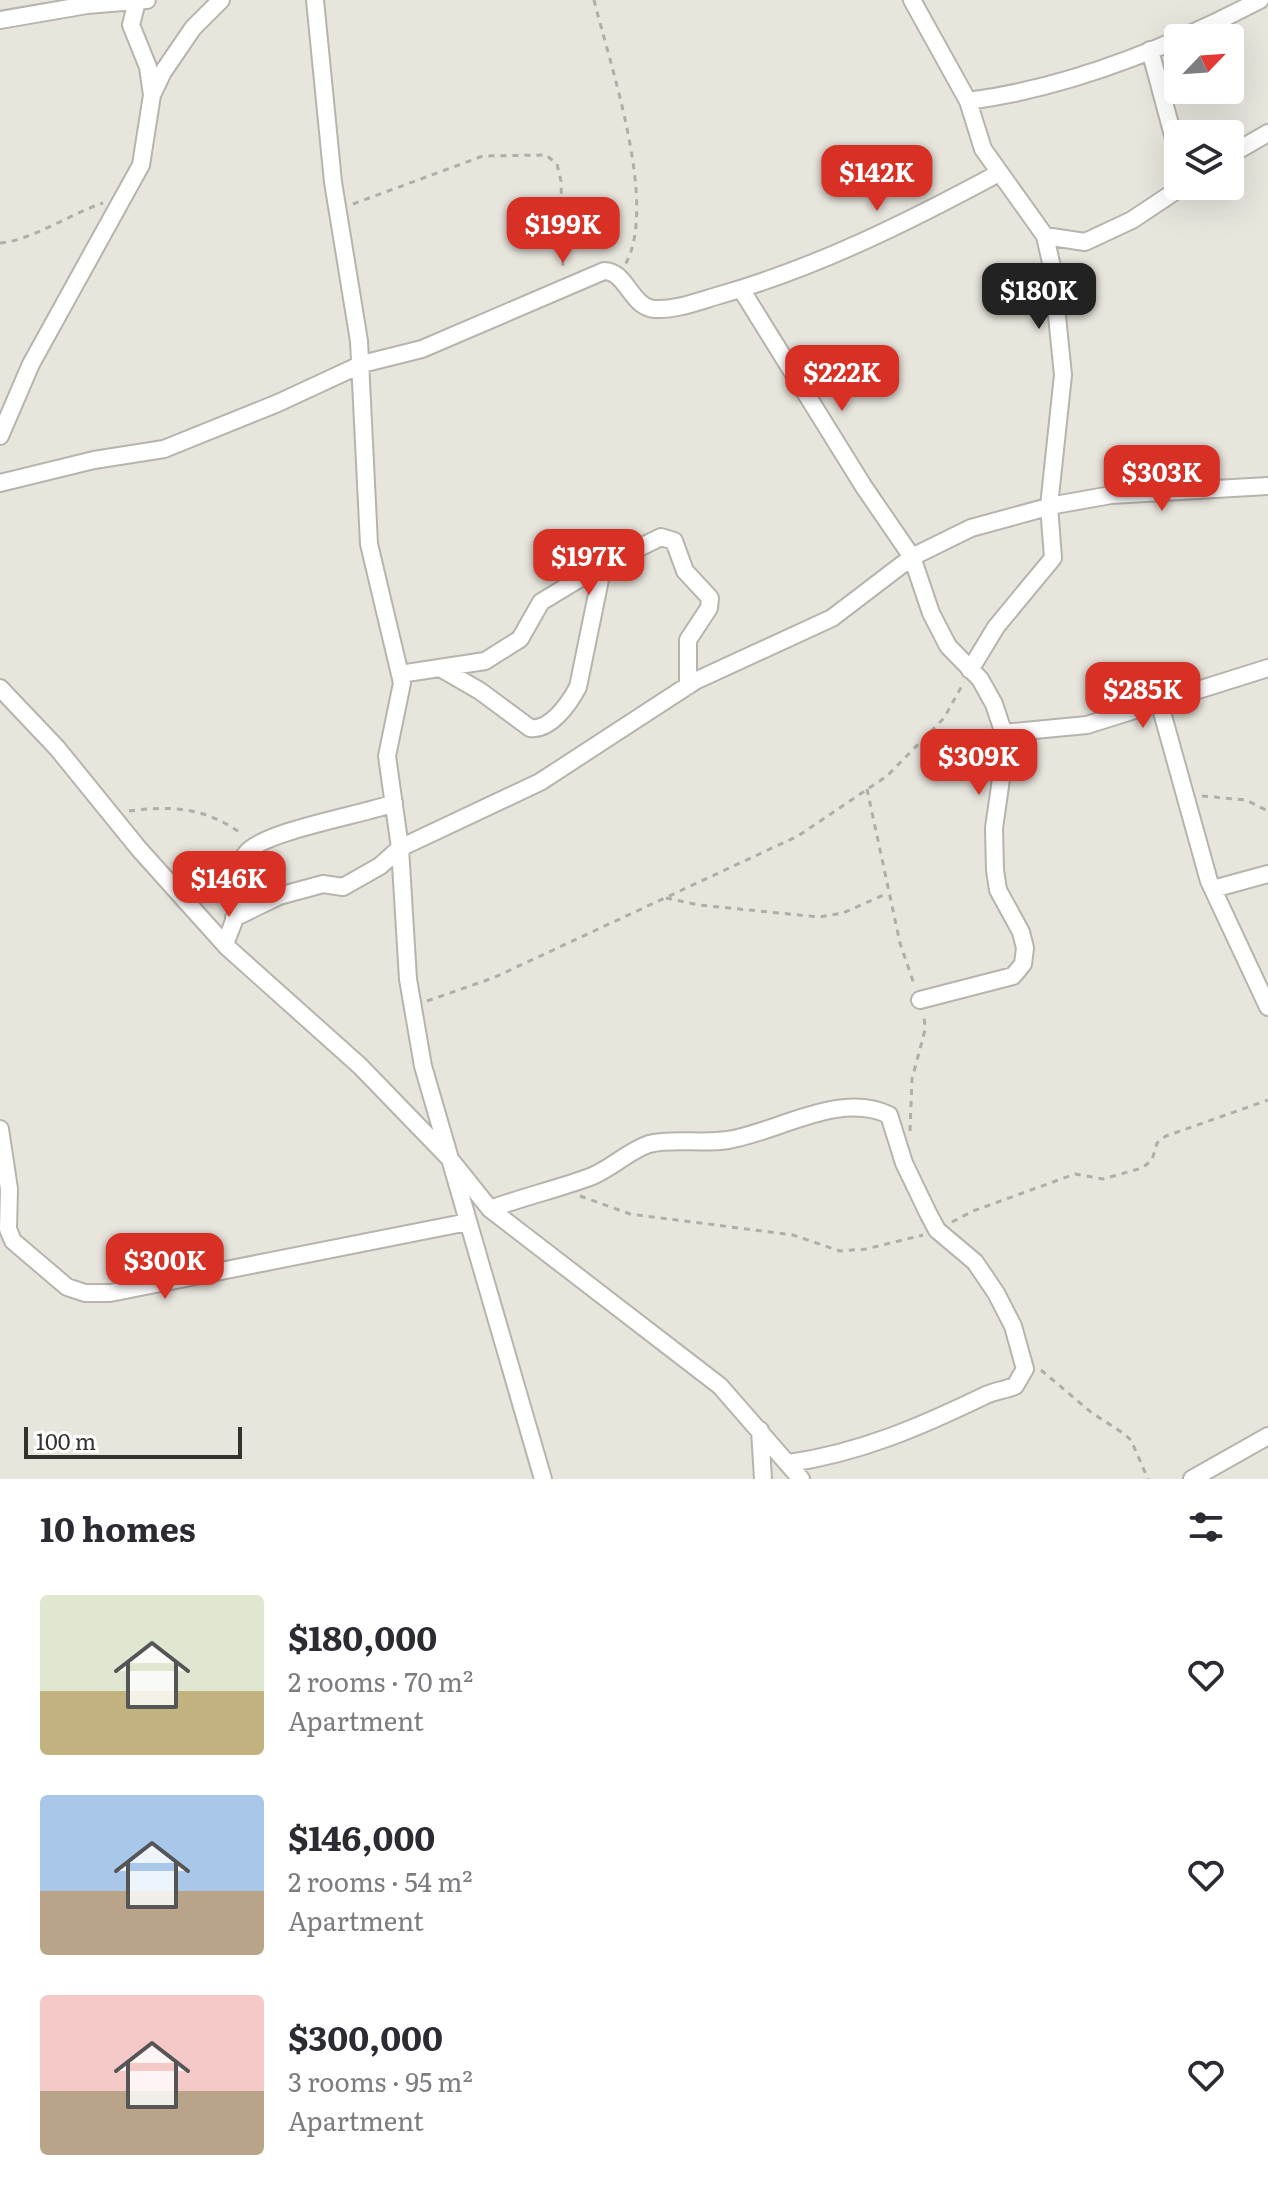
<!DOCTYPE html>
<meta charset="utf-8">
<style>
:root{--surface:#fff;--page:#f7f7f7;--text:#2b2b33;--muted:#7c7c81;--accent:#d93025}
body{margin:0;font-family:Literata,serif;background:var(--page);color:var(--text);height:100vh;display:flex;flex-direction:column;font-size:30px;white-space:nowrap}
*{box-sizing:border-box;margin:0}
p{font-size:26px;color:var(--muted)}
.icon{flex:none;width:44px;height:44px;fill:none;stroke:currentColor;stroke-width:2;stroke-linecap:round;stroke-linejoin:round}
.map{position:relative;height:1479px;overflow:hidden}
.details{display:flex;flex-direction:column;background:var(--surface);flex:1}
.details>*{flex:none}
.needle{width:52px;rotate:65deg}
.buttons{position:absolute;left:1164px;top:24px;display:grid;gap:16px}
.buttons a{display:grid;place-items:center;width:80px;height:80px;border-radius:8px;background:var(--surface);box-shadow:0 8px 32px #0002;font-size:40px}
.scale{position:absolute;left:24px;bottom:20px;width:218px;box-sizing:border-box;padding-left:8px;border:4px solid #33322f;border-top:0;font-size:22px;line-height:28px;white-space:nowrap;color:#33322f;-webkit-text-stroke:6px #fff;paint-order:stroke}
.price{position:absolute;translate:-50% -68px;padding:0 18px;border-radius:16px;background:var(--accent);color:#fff;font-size:26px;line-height:52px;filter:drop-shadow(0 2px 4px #0008)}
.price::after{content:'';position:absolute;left:50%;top:48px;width:24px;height:18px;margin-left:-12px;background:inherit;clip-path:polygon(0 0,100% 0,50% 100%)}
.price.current{background:#222;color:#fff}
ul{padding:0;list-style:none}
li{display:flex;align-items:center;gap:24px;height:200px;padding:0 40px}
li span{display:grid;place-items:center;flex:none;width:224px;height:160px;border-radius:8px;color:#555}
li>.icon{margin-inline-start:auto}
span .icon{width:96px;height:96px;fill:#fffc;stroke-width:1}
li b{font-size:34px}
h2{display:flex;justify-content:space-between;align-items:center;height:96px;padding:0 40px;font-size:34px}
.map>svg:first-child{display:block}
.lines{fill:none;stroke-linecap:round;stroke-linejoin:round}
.street-casing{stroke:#b6b4ac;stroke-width:20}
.path{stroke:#b0aea7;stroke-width:3;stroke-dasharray:6 6;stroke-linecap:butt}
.street{stroke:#fff;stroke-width:16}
</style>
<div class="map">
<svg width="1268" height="1479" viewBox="0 0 1268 1479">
<rect width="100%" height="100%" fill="#e7e5dc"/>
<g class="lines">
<defs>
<path id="street" d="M 315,0 L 333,182 L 359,341 L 369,544 L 402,683 L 387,756 L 400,848 L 408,979 L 423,1066 L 543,1479
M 912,0 L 968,101 L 983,149 L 1045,236 L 1052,267 L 1063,375 L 1049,506 L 1053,558 L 996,627 L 970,670
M 137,1 L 131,25 L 148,67 L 152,95
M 0,20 L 87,5 L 147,0
M 1150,50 L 1178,154
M 968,101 C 1069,88 1170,47 1260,0
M 1230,155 L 1268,133
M 1045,236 L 1085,242 L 1132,220 L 1183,186
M 741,289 L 864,487 L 912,557 L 931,613 L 948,646 L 980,679 L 994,704 L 1002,728 L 1004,758 L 994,828 L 995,870 L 998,890 L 1021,932 L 1025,948 L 1023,964 L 1013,976 L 920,1000
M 0,436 L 31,364 L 141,165 L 152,95 L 163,72 L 193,28 L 221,0
M 0,483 L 94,460 L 164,449 L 278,403 L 362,364 L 422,349 L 604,271 C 627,271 630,307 655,309 C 677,310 699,301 720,295 C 818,267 910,221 999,173
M 442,669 L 480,691 L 530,728 C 550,731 569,704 578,687 L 603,565
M 400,674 L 485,661 L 520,639 L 541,602 L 594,570 L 661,537 L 674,541 L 685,571 L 710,598 L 709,608 L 688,640 L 688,686
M 0,688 L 57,748 L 139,849 L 227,947 L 360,1066 L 450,1159 L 490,1209 L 720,1386 L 801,1479
M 1160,705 L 1209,881 L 1268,1007
M 1003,733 L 1087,725 L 1268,668
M 1213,889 L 1268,874
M 234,918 L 279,896 L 323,884 L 343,887 L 380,866 L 400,848 L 540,782 L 695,681 L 832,618 L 912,557 L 971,528 L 1055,505 L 1111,495 L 1268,486
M 225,944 C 231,928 240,909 241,891 C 242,879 239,867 245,855 C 257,832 366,814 394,803
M 0,1129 L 9,1189 L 8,1229 L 13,1241 L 67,1287 L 85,1293 L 110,1293 L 468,1222
M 490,1209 C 523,1197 557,1189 590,1177 C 611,1169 628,1151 649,1144 C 671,1138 702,1144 728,1140 C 778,1132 839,1091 889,1115 L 904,1163 L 928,1213 L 937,1230 L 975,1262 L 996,1293 L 1013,1326 L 1025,1369 L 1015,1386 C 1005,1390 995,1391 986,1395 C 922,1426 860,1453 789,1463
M 760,1430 L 763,1479
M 1192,1479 L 1268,1436"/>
</defs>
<use href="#street" class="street-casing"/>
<path class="path" d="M 594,0 C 610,65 659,206 625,265
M 353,204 L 483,156 L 546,155 L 557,164 L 561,181 L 563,271
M 0,243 C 30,241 70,214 103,203
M 867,789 L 900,943 L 915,987
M 1202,796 L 1246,800 L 1268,811
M 129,811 C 172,805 208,808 243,835
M 666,898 L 699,905 L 819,917 L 843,913 L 888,893
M 427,1001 L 493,978 L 798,836 L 887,776 L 944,718 L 964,682
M 910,1131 L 912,1079 L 925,1030 L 924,1013
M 580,1196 L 630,1214 L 793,1235 L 840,1251 L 866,1249 L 923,1235
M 952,1222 L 973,1211 L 1075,1174 L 1103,1179 L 1142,1168 L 1152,1160 L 1157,1143 L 1166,1136 L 1268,1100
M 1041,1370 L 1092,1413 L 1123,1433 L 1131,1440 L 1148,1479"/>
<use href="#street" class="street"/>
</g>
</svg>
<div class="buttons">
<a><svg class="needle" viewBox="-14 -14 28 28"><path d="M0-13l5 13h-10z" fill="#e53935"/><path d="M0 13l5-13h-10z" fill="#7c7c81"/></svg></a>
<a><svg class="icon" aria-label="layers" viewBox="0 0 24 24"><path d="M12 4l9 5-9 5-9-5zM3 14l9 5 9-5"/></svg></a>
</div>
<div class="scale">100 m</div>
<b class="price" style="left:877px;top:213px">$142K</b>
<b class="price" style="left:563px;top:265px">$199K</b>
<b class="price current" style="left:1039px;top:331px">$180K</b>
<b class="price" style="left:842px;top:413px">$222K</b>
<b class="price" style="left:1162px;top:513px">$303K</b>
<b class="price" style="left:589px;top:597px">$197K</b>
<b class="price" style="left:1143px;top:730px">$285K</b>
<b class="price" style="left:979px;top:797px">$309K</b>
<b class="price" style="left:229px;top:919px">$146K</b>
<b class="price" style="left:165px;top:1301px">$300K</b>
</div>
<section class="details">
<h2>10 homes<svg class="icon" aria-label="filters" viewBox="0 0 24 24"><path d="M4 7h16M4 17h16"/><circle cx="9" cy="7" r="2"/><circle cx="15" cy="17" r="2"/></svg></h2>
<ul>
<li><span style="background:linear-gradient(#dfe7d0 60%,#c2b280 0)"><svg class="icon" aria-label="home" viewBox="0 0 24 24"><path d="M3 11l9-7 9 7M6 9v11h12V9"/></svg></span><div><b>$180,000</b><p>2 rooms · 70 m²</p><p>Apartment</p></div><svg class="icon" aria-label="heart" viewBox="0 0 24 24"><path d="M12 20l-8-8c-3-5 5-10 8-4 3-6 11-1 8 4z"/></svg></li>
<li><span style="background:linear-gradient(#a9c7e8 60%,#b9a48a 0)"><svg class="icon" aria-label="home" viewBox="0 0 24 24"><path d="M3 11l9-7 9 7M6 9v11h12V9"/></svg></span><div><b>$146,000</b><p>2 rooms · 54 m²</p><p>Apartment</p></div><svg class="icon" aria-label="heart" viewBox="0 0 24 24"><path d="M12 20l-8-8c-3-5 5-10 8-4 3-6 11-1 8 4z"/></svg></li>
<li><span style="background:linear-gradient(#f6c9c9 60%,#b9a48a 0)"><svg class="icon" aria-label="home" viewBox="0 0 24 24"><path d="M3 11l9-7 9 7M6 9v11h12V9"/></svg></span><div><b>$300,000</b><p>3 rooms · 95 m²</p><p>Apartment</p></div><svg class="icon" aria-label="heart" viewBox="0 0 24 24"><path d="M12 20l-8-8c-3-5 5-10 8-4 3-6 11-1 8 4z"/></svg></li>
</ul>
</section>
